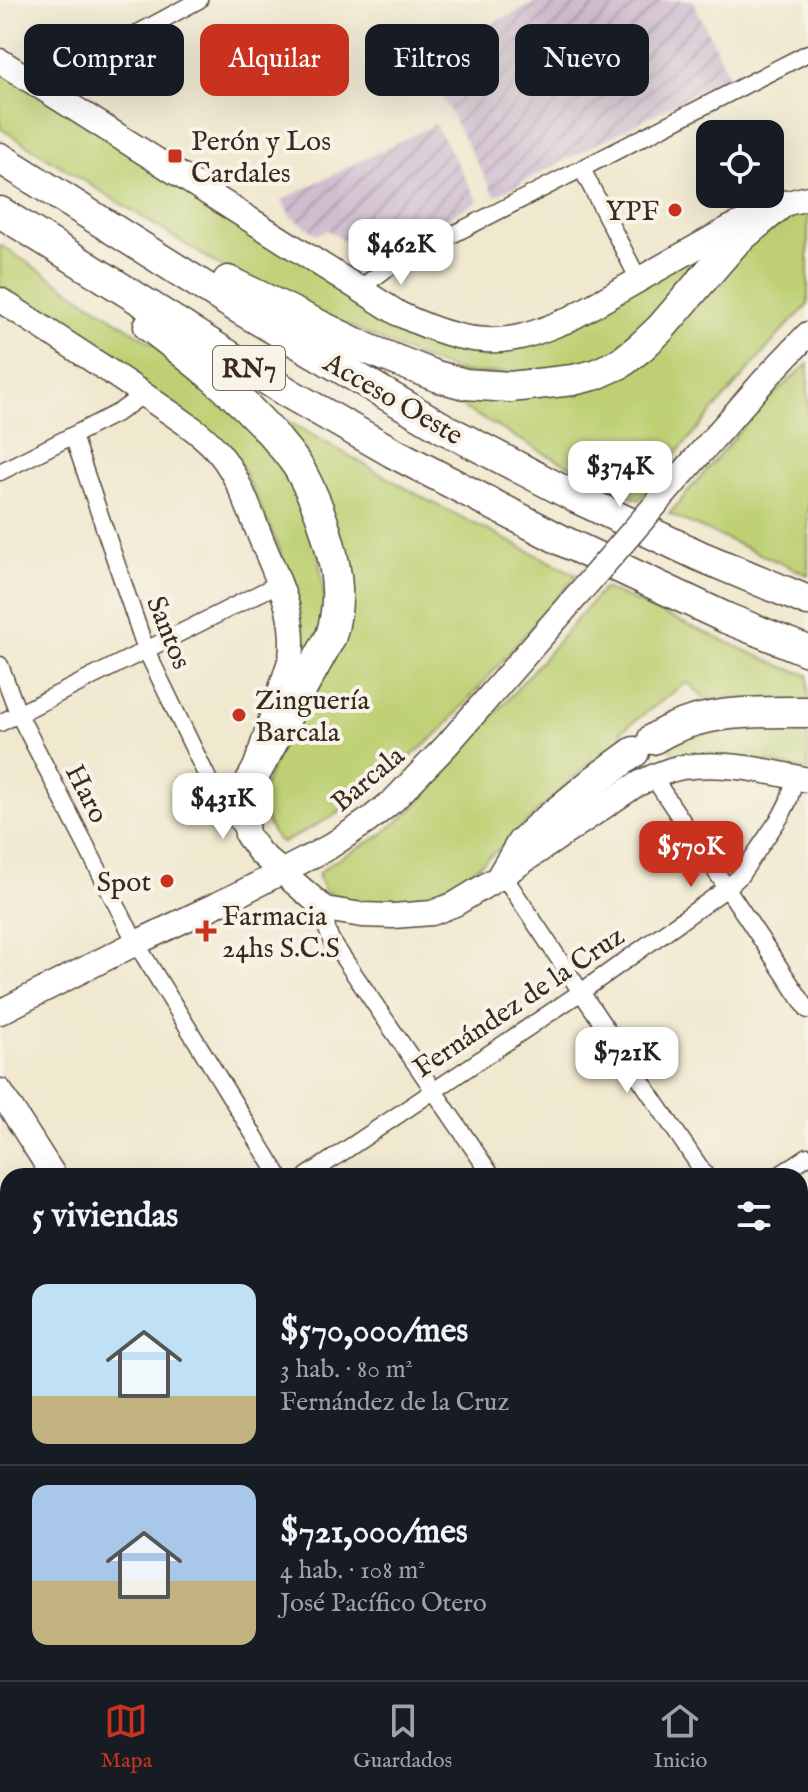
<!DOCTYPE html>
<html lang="es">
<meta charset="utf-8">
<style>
:root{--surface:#171b24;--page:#20242c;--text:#f1f3f6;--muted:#9ea1a6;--line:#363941;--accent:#c8321e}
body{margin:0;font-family:"IM FELL English",serif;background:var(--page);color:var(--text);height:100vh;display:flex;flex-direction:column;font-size:30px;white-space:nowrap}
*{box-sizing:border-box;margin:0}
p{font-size:26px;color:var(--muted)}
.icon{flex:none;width:44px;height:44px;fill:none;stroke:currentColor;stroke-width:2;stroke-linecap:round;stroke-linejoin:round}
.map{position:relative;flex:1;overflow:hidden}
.drawer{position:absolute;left:0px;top:1168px;width:808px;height:512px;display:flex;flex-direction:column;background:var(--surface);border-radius:24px 24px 0 0;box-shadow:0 8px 32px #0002}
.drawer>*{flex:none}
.banner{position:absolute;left:24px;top:24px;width:760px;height:72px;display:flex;gap:16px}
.tools{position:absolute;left:696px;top:120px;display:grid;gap:16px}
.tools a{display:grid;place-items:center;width:88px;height:88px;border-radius:16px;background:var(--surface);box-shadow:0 8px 32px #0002;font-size:40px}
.price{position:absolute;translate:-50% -68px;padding:0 18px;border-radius:16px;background:#fff;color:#222;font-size:26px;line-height:52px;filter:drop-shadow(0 2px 4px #0008)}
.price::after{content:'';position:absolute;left:50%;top:48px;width:24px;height:18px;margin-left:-12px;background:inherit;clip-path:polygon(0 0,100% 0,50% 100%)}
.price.current{background:var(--accent);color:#fff}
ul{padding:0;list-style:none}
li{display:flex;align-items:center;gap:24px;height:200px;padding:0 32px}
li+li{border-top:2px solid var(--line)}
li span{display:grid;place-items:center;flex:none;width:224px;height:160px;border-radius:16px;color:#555}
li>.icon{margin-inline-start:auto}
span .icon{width:96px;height:96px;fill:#fffc;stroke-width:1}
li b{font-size:34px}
h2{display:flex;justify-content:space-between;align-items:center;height:96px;padding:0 32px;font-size:34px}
.pill{padding:0 28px;border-radius:16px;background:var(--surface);box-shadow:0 8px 32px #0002;font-size:28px;line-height:72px}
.pill.current{background:var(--accent);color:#fff}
.menu{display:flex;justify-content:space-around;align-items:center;height:112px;border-top:2px solid var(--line);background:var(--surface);font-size:22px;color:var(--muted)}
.menu a{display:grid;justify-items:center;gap:4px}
.menu .current{color:var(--accent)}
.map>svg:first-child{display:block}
.industrial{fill:url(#industrial-furrows)}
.grass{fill:#bed073;stroke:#7c7d48;stroke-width:2}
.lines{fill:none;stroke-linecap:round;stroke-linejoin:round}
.street-casing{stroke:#564639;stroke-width:19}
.secondary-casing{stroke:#564639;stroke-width:27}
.highway-casing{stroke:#564639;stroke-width:33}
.street{stroke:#fff;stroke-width:16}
.secondary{stroke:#fff;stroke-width:24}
.highway{stroke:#fff;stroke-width:30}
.secondary-bridge-casing{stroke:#564639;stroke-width:27;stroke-linecap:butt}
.secondary-bridge{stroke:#fff;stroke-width:24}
.poi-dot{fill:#c8321e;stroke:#f7f3e8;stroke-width:3}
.labels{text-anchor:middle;stroke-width:8;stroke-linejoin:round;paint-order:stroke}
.shield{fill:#f7f3e8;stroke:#73665b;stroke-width:2}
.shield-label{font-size:26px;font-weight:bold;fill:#3b2a1e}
.poi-label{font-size:28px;fill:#3b2a1e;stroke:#f7f3e8;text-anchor:start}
.street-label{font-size:28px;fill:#3b2a1e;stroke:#f7f3e8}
</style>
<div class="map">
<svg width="808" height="1680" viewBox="0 0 808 1680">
<defs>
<pattern id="industrial-furrows" width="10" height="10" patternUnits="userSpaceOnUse" patternTransform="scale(2)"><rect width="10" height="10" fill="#cfbdcf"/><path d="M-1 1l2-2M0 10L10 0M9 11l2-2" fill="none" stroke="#a99aa7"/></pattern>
</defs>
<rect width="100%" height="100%" fill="#f7f3e8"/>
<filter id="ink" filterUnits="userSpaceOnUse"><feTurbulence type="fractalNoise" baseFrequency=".0125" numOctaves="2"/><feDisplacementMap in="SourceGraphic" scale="16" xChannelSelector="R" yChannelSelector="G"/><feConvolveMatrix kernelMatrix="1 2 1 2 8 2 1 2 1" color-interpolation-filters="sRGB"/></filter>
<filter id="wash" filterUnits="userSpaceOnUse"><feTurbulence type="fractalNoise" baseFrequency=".006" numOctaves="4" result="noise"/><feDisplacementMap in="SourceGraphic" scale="32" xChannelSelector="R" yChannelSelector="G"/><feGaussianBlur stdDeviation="1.8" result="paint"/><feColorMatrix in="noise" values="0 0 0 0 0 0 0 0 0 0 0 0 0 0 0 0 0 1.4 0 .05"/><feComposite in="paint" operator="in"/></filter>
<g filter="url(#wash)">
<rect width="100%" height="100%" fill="#f0e8cf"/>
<path class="industrial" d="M 541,0 L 693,0 L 729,76 L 495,196 L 421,59 Z
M 435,124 L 478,201 L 372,260 L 328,230 L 317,234 L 290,216 L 282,200 Z"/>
<path class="grass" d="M 0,69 L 389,315 L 499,345 L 713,246 L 646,328 L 608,360 L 570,372 L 466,373 L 422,359 L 230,272 L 0,128 Z
M 808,208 L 808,305 L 784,329 L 674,456 L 668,469 L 639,500 L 544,453 L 362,351 L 412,370 L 588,381 L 777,217 Z
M 0,245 L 186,365 L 280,459 L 316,536 L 327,618 L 283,708 L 297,606 L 280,550 L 241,465 L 0,289 Z
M 808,364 L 808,575 L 669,514 L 762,405 Z
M 261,406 L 431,502 L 577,575 L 442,730 L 357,803 L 283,843 L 277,840 L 261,812 L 263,789 L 347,594 Z
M 604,588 L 786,668 L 808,675 L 808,702 L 705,698 L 687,682 L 621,731 L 623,740 L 591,761 L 501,847 L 461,880 L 429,896 L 376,902 L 346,900 L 324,891 L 318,874 L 331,863 L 380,836 L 413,809 Z
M 808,720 L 808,771 L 769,762 L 675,754 L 668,746 L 703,728 Z"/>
</g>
<g filter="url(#ink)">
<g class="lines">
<defs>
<path id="street" d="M 45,90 L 66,72 L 199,0
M 582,169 L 639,280
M 359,289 L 389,267 L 808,53
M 73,436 L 146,650 L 213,789 L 246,834
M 0,472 L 119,412 L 144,394
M 0,665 L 18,713 L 136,943 L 279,1176
M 0,723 L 280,583
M 653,777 L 808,1010
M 503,875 L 581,992 L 706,1176
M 325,909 L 327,929 L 331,940 L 492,1176
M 307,1176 L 581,992 L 727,888 L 740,876 L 781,816 L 788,802 L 796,777
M 778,1176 L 808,1156
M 0,1290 L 8,1286
M 800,1313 L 808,1325
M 0,1467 L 8,1463
M 800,1516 L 808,1511
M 800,1584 L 808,1578
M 800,1631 L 808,1643
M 612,1672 L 617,1680
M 151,1680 L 167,1672
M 561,1680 L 573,1672
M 660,1680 L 672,1672"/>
<path id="secondary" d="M 0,61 L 399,314 C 437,332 478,347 520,337 C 537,333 552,326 568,320 L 730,228 L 779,205 L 808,198
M 0,300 C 51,333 103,366 153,401 C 176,417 202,432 220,454 C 241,480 253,521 267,553 C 282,589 296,618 291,658 L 251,781 L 245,812 L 247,835 L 260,853 L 325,909 L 362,915 L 393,916 L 432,913 L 455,904 L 503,875 L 631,788 C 647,779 665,770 683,767 C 724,761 768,771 808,780
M 683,473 L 768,376 L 808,334
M 0,1012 L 136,943 L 241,893 L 329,847 L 369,820 L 394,800 L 447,745 L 593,577
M 0,1091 L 54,1176
M 390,1672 L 395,1680"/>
<path id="highway" d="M 0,158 L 235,306 L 445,429 L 577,498 L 700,556 L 808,601
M 0,212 L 290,394 L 392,452 L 563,541 L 726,618 L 808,651
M 228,281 L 368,349 L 436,376 L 465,384 L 510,387 L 573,380 L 594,375 L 621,363 L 641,347 L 660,329 L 735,242 L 779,205
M 149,326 C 194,360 237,394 274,436 C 283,447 293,458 300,470 C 312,492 322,516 328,539 C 338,573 341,602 331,636 L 251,781
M 653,739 C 699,709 755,712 808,712
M 503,875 L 522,843 L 539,827 L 597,779 L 634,752"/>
</defs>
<use href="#street" class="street-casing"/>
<use href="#secondary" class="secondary-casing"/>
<use href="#highway" class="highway-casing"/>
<use href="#street" class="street"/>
<use href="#secondary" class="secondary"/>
<use href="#highway" class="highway"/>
<defs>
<path id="secondary-bridge" d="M 593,577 L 683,473"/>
</defs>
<use href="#secondary-bridge" class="secondary-bridge-casing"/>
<use href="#secondary-bridge" class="secondary-bridge"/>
</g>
</g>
<g class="poi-dot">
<rect x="167" y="148" width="16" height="16" rx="4"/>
<circle cx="675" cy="210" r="8"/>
<circle cx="239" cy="715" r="8"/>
<circle cx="167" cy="881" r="8"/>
<path d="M202 919h8v8h8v8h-8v8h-8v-8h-8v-8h8z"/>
</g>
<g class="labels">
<rect class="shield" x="213" y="346" width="72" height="44" rx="6"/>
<g class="shield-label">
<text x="249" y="377">RN7</text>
</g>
<g class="poi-label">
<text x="191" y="150">Perón y Los<tspan x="191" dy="32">Cardales</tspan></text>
<text x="659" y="220" text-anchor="end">YPF</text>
<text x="255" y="709">Zinguería<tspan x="255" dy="32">Barcala</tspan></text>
<text x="151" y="891" text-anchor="end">Spot</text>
<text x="222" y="925">Farmacia<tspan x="222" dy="32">24hs S.C.S</tspan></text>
</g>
<g class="street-label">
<text transform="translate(394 398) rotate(30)" y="10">Acceso Oeste</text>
<text transform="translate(170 632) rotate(68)" y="10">Santos</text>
<text transform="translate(367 778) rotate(-40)" y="10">Barcala</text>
<text transform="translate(88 793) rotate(63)" y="10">Haro</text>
<text transform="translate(518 1001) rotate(-34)" y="10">Fernández de la Cruz</text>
</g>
</g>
</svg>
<div class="tools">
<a><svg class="icon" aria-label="locate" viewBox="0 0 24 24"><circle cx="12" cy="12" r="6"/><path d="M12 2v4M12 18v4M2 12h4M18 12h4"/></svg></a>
</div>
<b class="price" style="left:401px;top:287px">$462K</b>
<b class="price" style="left:620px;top:509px">$374K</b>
<b class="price" style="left:223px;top:841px">$431K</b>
<b class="price current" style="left:691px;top:889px">$570K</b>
<b class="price" style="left:627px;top:1095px">$721K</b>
<div class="banner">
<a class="pill">Comprar</a>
<a class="pill current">Alquilar</a>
<a class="pill">Filtros</a>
<a class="pill">Nuevo</a>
</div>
<section class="drawer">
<h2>5 viviendas<svg class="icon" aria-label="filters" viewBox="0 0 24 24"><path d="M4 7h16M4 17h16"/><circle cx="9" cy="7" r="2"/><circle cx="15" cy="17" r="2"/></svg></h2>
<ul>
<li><span style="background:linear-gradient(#bfe0f5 70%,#c2b280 0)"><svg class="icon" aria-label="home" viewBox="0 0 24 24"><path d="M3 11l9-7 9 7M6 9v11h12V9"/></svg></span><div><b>$570,000/mes</b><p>3 hab. · 80 m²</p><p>Fernández de la Cruz</p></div></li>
<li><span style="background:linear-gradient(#a9c7e8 60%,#c2b280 0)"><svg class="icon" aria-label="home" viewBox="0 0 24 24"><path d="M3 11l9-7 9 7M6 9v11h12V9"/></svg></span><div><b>$721,000/mes</b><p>4 hab. · 108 m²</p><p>José Pacífico Otero</p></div></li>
</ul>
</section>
</div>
<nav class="menu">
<a class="current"><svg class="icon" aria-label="map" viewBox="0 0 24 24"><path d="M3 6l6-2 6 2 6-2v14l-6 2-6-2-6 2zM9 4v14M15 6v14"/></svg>Mapa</a>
<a><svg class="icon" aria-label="saved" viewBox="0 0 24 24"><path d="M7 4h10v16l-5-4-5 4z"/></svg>Guardados</a>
<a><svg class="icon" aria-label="home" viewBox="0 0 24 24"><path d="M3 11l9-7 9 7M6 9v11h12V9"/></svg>Inicio</a>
</nav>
